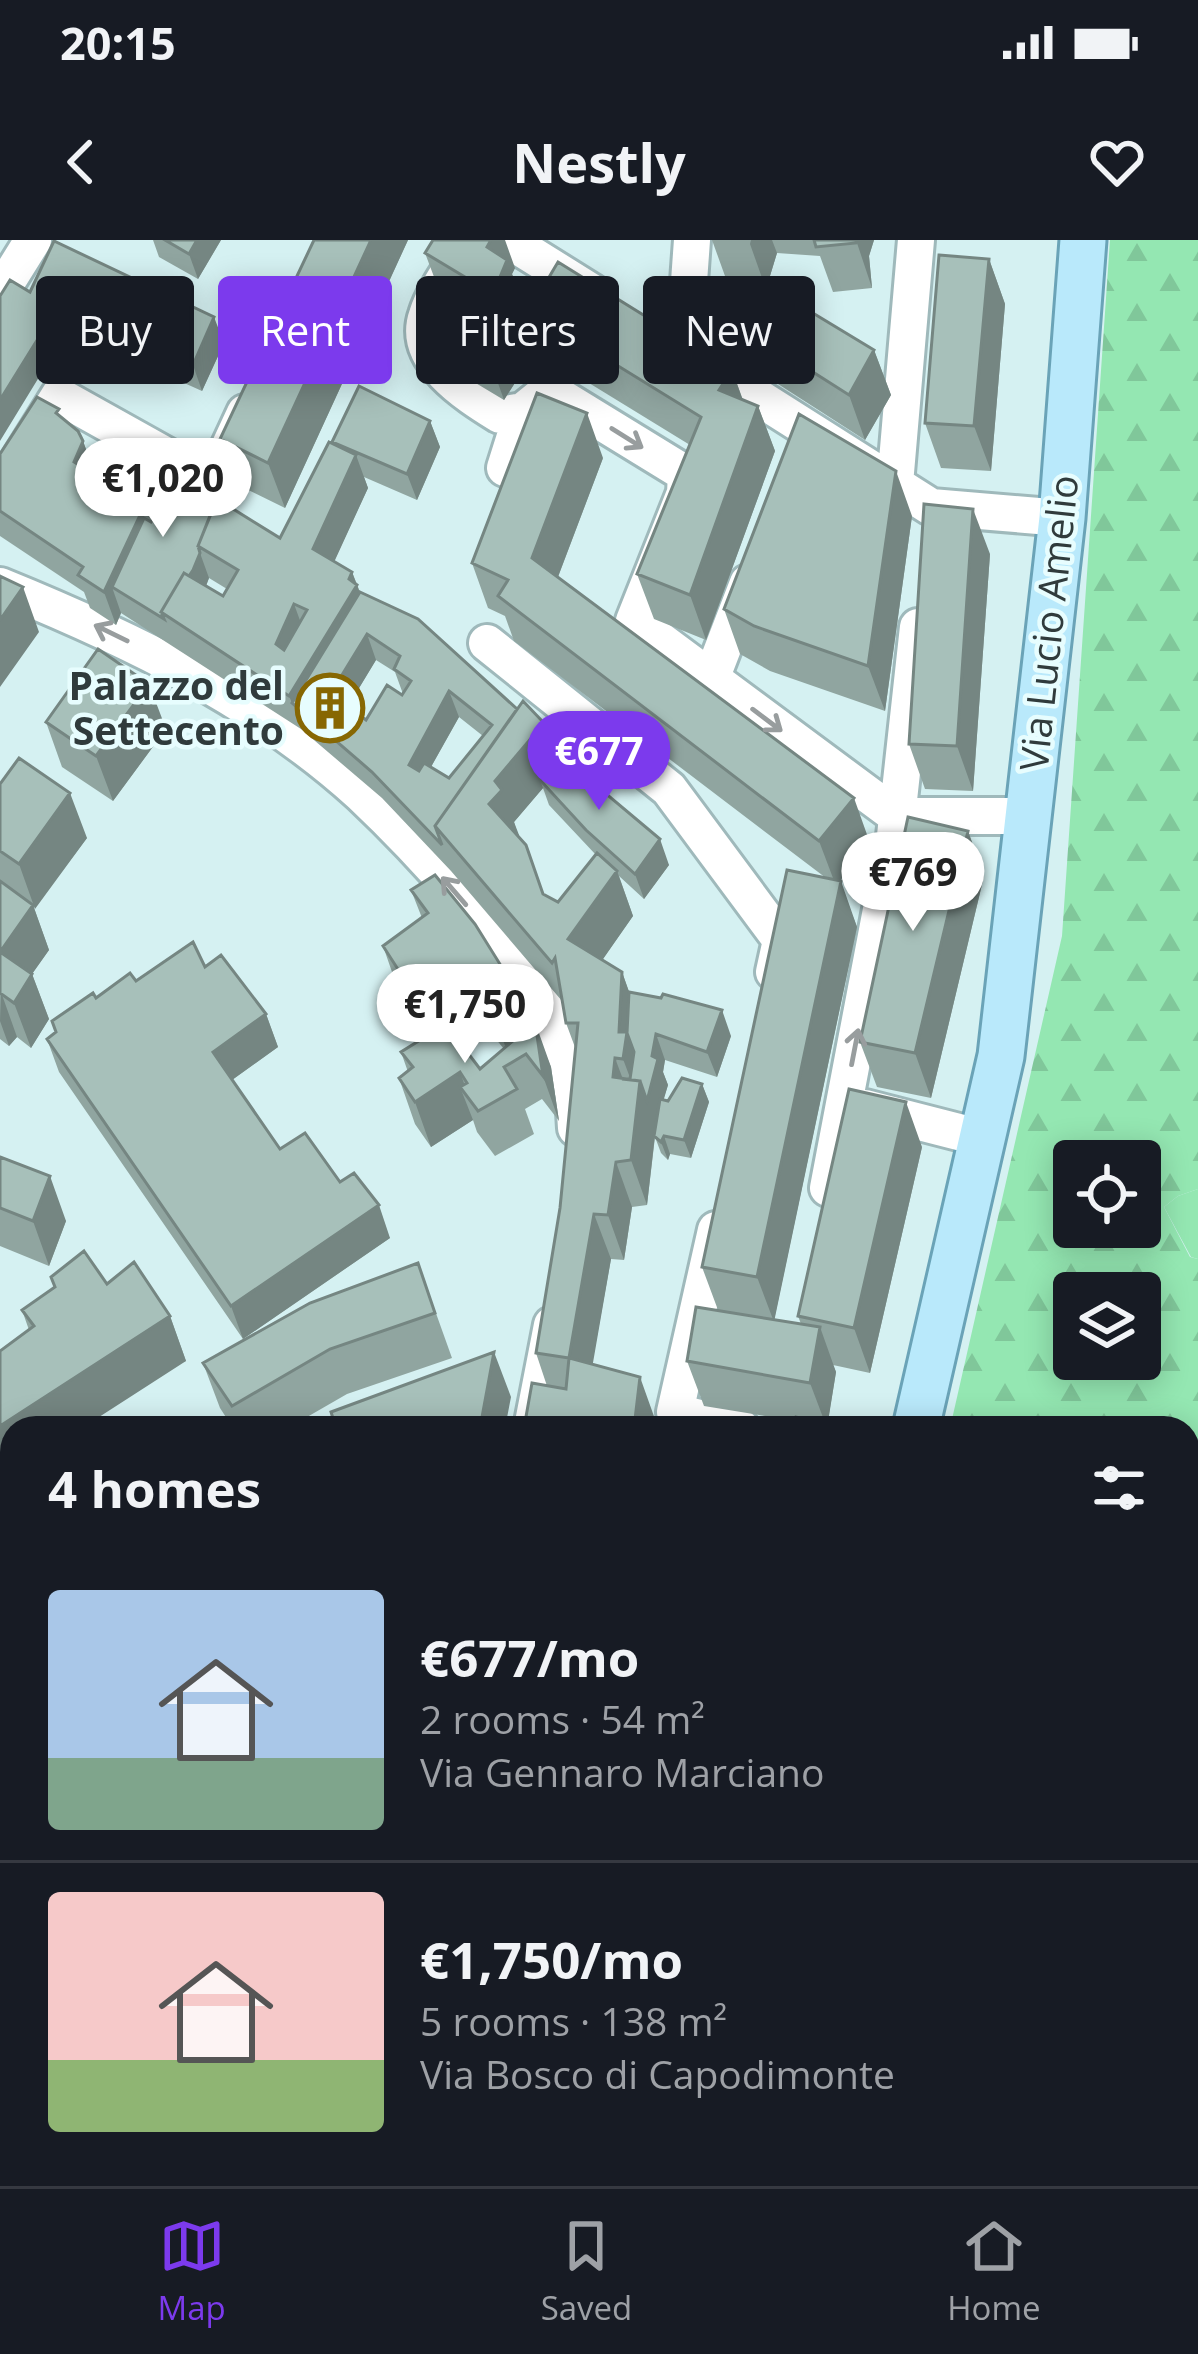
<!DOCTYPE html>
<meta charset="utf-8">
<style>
:root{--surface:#171b24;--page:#20242c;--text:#f1f3f6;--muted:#9ea1a6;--line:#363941;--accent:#7c3aed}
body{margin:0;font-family:"Open Sans",sans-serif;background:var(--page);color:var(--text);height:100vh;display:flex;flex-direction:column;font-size:45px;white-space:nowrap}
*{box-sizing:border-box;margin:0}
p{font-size:39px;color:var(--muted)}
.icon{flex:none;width:66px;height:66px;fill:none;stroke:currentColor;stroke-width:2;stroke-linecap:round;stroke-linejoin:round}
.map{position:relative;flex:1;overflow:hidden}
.panel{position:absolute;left:0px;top:1176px;width:1200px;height:771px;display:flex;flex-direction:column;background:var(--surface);border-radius:36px 36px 0 0;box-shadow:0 6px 30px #0003}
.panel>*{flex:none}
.hud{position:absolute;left:36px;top:36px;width:1128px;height:108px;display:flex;gap:24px}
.controls{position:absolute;left:1053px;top:900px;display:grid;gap:24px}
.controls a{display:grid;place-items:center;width:108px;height:108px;border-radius:12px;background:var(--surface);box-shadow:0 6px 30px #0003;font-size:60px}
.price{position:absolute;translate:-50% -102px;padding:0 27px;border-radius:42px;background:#fff;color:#222;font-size:39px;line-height:78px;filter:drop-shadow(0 3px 6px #0008)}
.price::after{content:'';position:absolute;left:50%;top:72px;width:36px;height:27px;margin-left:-18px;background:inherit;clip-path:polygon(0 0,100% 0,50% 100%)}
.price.current{background:var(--accent);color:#fff}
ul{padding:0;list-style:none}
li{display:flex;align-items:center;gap:36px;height:300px;padding:0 48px}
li+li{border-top:3px solid var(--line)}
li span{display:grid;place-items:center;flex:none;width:336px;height:240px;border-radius:12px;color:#555}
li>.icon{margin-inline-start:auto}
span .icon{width:144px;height:144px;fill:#fffc;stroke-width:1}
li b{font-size:51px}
h2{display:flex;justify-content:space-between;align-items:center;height:144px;padding:0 48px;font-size:51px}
.chip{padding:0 42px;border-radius:12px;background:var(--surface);box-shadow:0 6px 30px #0003;font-size:42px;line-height:108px}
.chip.current{background:var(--accent);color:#fff}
.status{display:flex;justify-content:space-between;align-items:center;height:84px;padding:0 60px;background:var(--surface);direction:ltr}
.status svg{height:33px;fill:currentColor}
header{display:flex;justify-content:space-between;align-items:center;height:156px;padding:0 48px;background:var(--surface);font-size:54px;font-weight:700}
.tab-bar{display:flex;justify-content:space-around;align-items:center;height:168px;border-top:3px solid var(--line);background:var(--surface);font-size:33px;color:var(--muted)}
.tab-bar a{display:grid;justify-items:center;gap:6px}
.tab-bar .current{color:var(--accent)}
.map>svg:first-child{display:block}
.green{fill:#94e7b2}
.forest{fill:url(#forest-firs);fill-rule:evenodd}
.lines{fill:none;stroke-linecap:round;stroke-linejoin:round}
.minor-casing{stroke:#9fb9bb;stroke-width:42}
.major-casing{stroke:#6aa3b7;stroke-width:51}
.minor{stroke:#fff;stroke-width:36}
.major{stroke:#b9e9fb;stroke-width:45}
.wall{fill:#90a5a0;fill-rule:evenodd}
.shaded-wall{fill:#758682}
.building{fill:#a7c0ba;stroke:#758682;stroke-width:3;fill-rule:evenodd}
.oneway{stroke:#989d9e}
.labels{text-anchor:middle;stroke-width:9;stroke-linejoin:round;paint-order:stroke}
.street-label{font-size:39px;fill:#303b3c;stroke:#e7fdfe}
.poi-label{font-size:39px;font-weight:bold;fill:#303b3c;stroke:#e7fdfe;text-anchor:end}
</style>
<div class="status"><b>20:15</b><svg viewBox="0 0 49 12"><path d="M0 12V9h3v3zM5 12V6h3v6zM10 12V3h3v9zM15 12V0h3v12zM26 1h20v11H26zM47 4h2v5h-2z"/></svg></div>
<header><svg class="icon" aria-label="back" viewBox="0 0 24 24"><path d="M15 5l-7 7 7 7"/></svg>Nestly<svg class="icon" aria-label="heart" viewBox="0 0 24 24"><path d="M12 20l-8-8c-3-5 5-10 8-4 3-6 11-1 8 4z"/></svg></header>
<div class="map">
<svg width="1198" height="1946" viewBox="0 0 1198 1946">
<defs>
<pattern id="forest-firs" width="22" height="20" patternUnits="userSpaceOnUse" patternTransform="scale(3)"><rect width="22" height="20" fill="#94e7b2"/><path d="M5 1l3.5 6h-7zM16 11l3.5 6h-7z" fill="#80c79a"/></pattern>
</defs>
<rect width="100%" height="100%" fill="#d5f1f2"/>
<path class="green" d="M 1198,949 L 1198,1019 L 1191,1017 L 1164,967 L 1178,956 Z"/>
<path class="forest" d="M 1110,0 L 1198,0 L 1198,949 L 1178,956 L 1164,967 L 1190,1017 L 1198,1019 L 1198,1946 L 665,1946 L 676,1935 L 1188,1935 L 1188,1188 L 950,1188 L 1062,696 ZM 1074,921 L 1140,921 L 1140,987 L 1074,987 ZM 1074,1053 L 1140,1053 L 1140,1119 L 1074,1119 Z"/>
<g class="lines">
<defs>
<path id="minor" d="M 469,0 C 456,23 435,49 427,75 C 411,120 468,155 500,175 L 523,171 L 549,150 L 686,234 L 685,253 L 634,381 L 897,576 L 1028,576
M 508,0 L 593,53
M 0,53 L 33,0
M 684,111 L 692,0
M 696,118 L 931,267 L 1062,278
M 505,228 L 523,171
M 895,244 L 916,0
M 0,251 L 59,156 L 213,242 L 245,173
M 0,346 C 128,398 258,460 361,554 C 396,587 430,623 461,659 C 528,735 572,783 576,888
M 487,403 L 669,549 L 781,700 L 774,732
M 711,439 L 748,343
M 865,868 L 982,898
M 828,948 L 895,596 L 918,387
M 716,990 L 675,1172 L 741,1188
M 532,1188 L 552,1085
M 0,1519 L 12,1535
M 869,1946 L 870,1935"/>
<path id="major" d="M 916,1188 L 1001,816 L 1062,278 L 1083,0
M 617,1946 L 628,1935"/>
</defs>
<use href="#minor" class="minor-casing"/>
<use href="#major" class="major-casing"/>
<use href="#minor" class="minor"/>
<use href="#major" class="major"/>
</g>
<path class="wall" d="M 153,0 L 221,0 L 198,39 L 159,17 Z
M 314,0 L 408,0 L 285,268 L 236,244 L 220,199 Z
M 712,0 L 874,0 L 869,16 L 872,48 L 833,52 L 820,16 L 777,13 L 766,49 L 725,36 Z
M 425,13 L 515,28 L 512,34 L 539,105 L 504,160 L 474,142 L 458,97 L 452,64 L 442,58 Z
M 989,19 L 1005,64 L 991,231 L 941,228 L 925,183 Z
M 30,52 L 224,103 L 202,151 L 64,89 L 66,93 Z
M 529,71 L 732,130 L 743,160 L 758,166 L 775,211 L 706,400 L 654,379 L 637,334 L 690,205 L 545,116 Z
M 761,99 L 874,110 L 891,155 L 865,200 L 778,144 Z
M 61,177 L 83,201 L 95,235 L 129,256 L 132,265 L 141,271 L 132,248 L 215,263 L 280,298 L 332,203 L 430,181 L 440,207 L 417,260 L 364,237 L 368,248 L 334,321 L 352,332 L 360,352 L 517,469 L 544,483 L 551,503 L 561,516 L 669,625 L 644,659 L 619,636 L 633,676 L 602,720 L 622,732 L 629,752 L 731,796 L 717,837 L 665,820 L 663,832 L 668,845 L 663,860 L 668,861 L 702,844 L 709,862 L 691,918 L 670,914 L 668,920 L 661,913 L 655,897 L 647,965 L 632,967 L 624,1020 L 611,1019 L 592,1124 L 656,1182 L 655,1188 L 524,1188 L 547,1146 L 536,1113 L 560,968 L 576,810 L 566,783 L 562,761 L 451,631 L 382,558 L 301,489 L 121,373 L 116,385 L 90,368 L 84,352 L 0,296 L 0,271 ZM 209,338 L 227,349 L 223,356 L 206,346 ZM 376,420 L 395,432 L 403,454 L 366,480 L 348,466 ZM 459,477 L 483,496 L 449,538 L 431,527 ZM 543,548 L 549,565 L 596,615 L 558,662 L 544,654 L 518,596 L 514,582 Z
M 603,218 L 558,337 L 870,603 L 839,641 L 857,687 L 774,1080 L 801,1084 L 798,1076 L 922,907 L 870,1133 L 833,1125 L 836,1132 L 827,1186 L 704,1166 L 687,1121 L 718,1070 L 702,1027 L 826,638 L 514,401 L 505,376 L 488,368 L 472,323 Z
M 912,276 L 885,471 L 770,431 L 740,414 L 724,369 Z
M 990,314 L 973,551 L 925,549 L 909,504 Z
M 46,482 L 166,489 L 113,561 L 62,527 Z
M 0,544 L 87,598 L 34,668 L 49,710 L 32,734 L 49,779 L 31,808 L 17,797 L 9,806 L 0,799 Z
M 968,591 L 984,636 L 931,858 L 877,847 L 860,802 Z
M 411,650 L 533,784 L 551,827 L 559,881 L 542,859 L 525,869 L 534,894 L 495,916 L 477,892 L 473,880 L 431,907 L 415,884 L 399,838 L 408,832 L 401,812 L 432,793 L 392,732 L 383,706 L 422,678 ZM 490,792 L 504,809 L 480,829 L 466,811 Z
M 205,727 L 266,774 L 278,807 L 232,840 L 280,909 L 340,942 L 390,998 L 243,1099 L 59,832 L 47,799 L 96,758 L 136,741 Z
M 0,917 L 66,981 L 49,1026 L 0,1006 Z
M 418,1023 L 452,1118 L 347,1154 L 288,1188 L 233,1188 L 220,1168 L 203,1123 Z
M 107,1044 L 170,1076 L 186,1121 L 12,1188 L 12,1297 L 0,1280 L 0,1111 L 29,1090 L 22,1070 Z
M 0,1394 L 12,1409 L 12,1503 L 0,1488 Z
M 0,1551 L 12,1572 L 12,1645 L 0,1627 Z"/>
<path class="shaded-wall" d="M 197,0 L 221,0 L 198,39 L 189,14 Z
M 371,0 L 408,0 L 285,268 L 268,223 Z
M 491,0 L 505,0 L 515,28 L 512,34 L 539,105 L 504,160 L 488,115 L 487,7 Z
M 751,0 L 772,0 L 777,13 L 766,49 L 750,4 Z
M 856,0 L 874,0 L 869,16 L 872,48 Z
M 989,19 L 1005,64 L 991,231 L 974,186 Z
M 57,68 L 66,93 L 0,201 L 0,160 Z
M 214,77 L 224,103 L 202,151 L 193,125 Z
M 874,110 L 891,155 L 865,200 L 849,155 Z
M 732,130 L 748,175 L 719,150 Z
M 758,166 L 775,211 L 706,400 L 690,355 Z
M 587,173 L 603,218 L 548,363 L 532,318 Z
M 430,181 L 440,207 L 417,260 L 407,234 Z
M 83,201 L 95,234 L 86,255 L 74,222 Z
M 356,215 L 368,248 L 325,342 L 313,309 Z
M 896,231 L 912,276 L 885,471 L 868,426 Z
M 129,256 L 137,280 L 142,271 L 154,304 L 112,347 L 121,373 L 116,385 L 104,352 Z
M 973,269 L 990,314 L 973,551 L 957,506 Z
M 200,313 L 209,338 L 202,356 L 166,375 Z
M 352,332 L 369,377 L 292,463 L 289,456 Z
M 23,347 L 39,392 L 0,447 L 0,380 Z
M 294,364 L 306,397 L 288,437 L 276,404 Z
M 367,394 L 376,420 L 341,478 L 331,453 Z
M 149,444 L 166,489 L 113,561 L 96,516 Z
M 449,451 L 459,477 L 418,550 L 409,525 Z
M 544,483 L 560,528 L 552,524 L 542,514 L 551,539 L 540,540 L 543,548 L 514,582 L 519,595 L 505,609 L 446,599 Z
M 70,553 L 87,598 L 35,669 L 19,624 Z
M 854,558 L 870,603 L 836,646 L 819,601 Z
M 968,591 L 984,636 L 931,858 L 915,813 Z
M 660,599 L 669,625 L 644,659 L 635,634 Z
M 617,631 L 633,676 L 585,745 L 568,699 Z
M 841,641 L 857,687 L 774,1082 L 757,1037 Z
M 33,665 L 49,710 L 32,734 L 49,779 L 31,808 L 14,763 L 0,712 Z
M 622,732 L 652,816 L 656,794 L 665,820 L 663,832 L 668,845 L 656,886 L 647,965 L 631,920 L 638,859 L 623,819 L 619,792 Z
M 1,752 L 17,797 L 9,806 L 0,781 Z
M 481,766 L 490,792 L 451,822 L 442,797 Z
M 526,766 L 536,791 L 508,814 L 499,789 Z
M 722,770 L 731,796 L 717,837 L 707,812 Z
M 266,774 L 278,807 L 225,845 L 213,812 Z
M 535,782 L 551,827 L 559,881 L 543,836 Z
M 615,818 L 630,858 L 613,837 Z
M 460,832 L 470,860 L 460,847 L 473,880 L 431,907 L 415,862 Z
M 702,844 L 709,862 L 691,918 L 684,900 Z
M 906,862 L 922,907 L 870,1133 L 854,1088 Z
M 664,896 L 670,914 L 668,920 L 661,902 Z
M 616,922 L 632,967 L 624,1020 L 608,975 Z
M 50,936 L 66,981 L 49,1026 L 33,981 Z
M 379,965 L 390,998 L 243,1099 L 231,1066 Z
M 594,974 L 611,1019 L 586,1163 L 569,1118 Z
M 170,1076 L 186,1121 L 82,1188 L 12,1188 L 12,1234 L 0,1242 L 0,1186 Z
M 820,1087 L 836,1132 L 827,1188 L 810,1143 Z
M 494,1112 L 511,1157 L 505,1188 L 480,1188 Z
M 640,1137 L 656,1182 L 655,1188 L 634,1188 Z
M 12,1763 L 12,1806 L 5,1818 L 0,1805 L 0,1785 Z"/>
<path class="building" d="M 165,0 L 197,0 L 189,14 Z
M 314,0 L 371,0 L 268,223 L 220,199 Z
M 433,0 L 491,0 L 487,7 L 507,20 L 498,42 L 523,60 L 488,115 L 458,97 L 452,62 L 465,37 L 425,13 Z
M 814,0 L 856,0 L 856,3 L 816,7 Z
M 54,1 L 214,77 L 193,125 L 44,58 L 57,68 L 0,160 L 0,56 L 10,40 L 30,52 Z
M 939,15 L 989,19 L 974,186 L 925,183 Z
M 558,22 L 732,130 L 719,150 L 758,166 L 690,355 L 637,334 L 701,177 L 529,71 Z
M 788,58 L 874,110 L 849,155 L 761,99 Z
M 359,146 L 430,181 L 407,234 L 332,202 Z
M 537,153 L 587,173 L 532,318 L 854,558 L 819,601 L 498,356 L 508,340 L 472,323 Z
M 37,157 L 59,169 L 56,173 L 78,191 L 83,201 L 74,222 L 129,256 L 128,262 L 142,271 L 104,352 L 78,335 L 83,327 L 0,271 L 0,214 Z
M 799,174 L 896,231 L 868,426 L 754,386 L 724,369 Z
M 329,202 L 356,215 L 313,309 L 352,332 L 349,339 L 357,345 L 289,456 L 161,372 L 184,333 L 223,356 L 238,330 L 198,306 L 217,259 L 280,298 ZM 294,364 L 307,370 L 284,410 L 276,404 Z
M 147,222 L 215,263 L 198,306 L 200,313 L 193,330 L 189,336 L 184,333 L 161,372 L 164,379 L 112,347 L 144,278 L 151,282 L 159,269 L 132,248 Z
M 924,264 L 973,269 L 957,506 L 909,504 Z
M 0,336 L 23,347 L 0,380 Z
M 360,352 L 418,379 L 517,469 L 435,586 L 442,605 L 372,532 L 292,463 ZM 367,394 L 400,416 L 394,429 L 411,441 L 402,455 L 387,445 L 366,480 L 331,453 ZM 449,451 L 492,485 L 449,538 L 424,523 L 419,531 L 409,525 Z
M 98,409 L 149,444 L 96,516 L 46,482 Z
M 523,461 L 544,483 L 495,541 L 502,550 L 489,564 L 526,605 L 543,654 L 558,662 L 597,613 L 617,631 L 568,699 L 622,732 L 619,792 L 627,792 L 623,819 L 615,818 L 613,837 L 640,841 L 631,920 L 616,922 L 608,975 L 594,974 L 569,1118 L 640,1137 L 634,1188 L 524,1188 L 532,1143 L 566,1149 L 569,1118 L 536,1113 L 560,968 L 578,783 L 566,783 L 555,718 L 552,723 L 435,586 Z
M 551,503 L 561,516 L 660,599 L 635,634 L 586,590 L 540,540 L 552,524 L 542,514 Z
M 19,518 L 70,553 L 19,624 L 0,611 L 0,544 Z
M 908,577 L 968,591 L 915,813 L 860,802 Z
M 787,630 L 841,641 L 757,1037 L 702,1027 Z
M 435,635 L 475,684 L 526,766 L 499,789 L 481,766 L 450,790 L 446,784 L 437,790 L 383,706 L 428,673 L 411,650 Z
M 0,641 L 33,665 L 0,712 L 32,734 L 14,763 L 0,753 Z
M 193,702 L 205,727 L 221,715 L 266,774 L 213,812 L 280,909 L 305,893 L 340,942 L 354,933 L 379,965 L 231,1066 L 47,799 L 56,792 L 52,781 L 93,753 L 96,758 L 130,733 L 136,741 Z
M 629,752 L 661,758 L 663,754 L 722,770 L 707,812 L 656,794 L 652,816 L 658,819 L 647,861 L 640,841 L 622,839 L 630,839 L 634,812 L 627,793 Z
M 535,782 L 543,836 L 526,814 L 504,827 L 517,849 L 478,871 L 460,847 L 467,843 L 460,832 L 415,862 L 399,838 L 413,827 L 401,812 L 446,784 L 480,829 Z
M 682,838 L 702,844 L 684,900 L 664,896 L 661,902 L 654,896 L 660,859 L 668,861 Z
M 849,849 L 906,862 L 854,1088 L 798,1076 Z
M 0,917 L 50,936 L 33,981 L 0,968 Z
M 84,1011 L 107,1044 L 134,1022 L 170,1076 L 0,1186 L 0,1111 L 34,1086 L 22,1070 L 55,1047 L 51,1037 Z
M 418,1023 L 435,1073 L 330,1109 L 232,1166 L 203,1123 L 310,1063 Z
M 696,1067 L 820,1087 L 810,1143 L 687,1121 Z
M 494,1112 L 480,1188 L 336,1188 L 331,1172 Z
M 796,1177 L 828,1187 L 827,1188 L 793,1188 Z
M 7,1205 L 12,1213 L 12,1285 L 0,1268 L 0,1210 Z
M 0,1394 L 12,1409 L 12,1479 L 0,1464 Z
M 0,1551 L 12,1572 L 12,1620 L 10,1621 L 0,1606 Z
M 12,1706 L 12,1763 L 0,1785 L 0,1714 L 6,1717 Z
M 12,1813 L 12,1906 L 0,1895 L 0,1835 Z
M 0,1895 L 12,1906 L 12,1935 L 34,1935 L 40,1946 L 0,1946 Z
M 384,1935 L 431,1935 L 442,1946 L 373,1946 Z"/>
<defs><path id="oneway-shaft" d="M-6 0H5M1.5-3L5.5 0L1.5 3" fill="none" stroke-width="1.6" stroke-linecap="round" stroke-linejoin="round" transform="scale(3)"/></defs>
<g class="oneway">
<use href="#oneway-shaft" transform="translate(627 198) rotate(32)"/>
<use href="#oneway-shaft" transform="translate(111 393) rotate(-154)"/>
<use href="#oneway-shaft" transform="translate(767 480) rotate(37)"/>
<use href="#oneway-shaft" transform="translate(454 651) rotate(-131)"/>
<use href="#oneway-shaft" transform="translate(855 807) rotate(-79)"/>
</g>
<defs>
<symbol id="building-ring" viewBox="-11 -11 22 22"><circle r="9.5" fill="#e7fdfe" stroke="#876702" stroke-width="1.5"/><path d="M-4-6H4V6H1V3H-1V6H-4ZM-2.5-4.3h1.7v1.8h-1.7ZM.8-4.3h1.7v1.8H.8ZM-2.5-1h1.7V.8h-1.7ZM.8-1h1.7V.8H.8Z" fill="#876702"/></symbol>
</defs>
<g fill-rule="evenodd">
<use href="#building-ring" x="292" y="430" width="76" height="76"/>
</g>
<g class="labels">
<g class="street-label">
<text transform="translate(1049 383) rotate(-84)" y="14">Via Lucio Amelio</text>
</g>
<g class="poi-label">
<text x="284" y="460">Palazzo del<tspan x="284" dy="45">Settecento</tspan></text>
</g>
</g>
</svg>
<div class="controls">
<a><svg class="icon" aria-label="locate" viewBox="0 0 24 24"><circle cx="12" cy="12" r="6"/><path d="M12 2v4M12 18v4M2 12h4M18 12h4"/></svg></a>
<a><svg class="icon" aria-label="layers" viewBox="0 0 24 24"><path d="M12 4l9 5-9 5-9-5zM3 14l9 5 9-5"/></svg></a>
</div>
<b class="price" style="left:163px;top:300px">€1,020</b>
<b class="price current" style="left:599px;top:573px">€677</b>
<b class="price" style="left:913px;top:694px">€769</b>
<b class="price" style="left:465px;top:826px">€1,750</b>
<div class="hud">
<a class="chip">Buy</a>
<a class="chip current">Rent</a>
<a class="chip">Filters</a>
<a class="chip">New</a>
</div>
<section class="panel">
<h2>4 homes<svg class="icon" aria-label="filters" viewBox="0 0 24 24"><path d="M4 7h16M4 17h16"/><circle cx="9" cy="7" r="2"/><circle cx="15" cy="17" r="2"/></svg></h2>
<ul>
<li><span style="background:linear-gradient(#a9c7e8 70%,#7fa58c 0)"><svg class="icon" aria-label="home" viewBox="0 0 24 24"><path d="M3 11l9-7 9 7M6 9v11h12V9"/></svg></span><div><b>€677/mo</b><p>2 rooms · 54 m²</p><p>Via Gennaro Marciano</p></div></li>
<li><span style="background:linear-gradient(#f6c9c9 70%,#8fb573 0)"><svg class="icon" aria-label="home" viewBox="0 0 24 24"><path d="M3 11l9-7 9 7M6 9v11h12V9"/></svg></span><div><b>€1,750/mo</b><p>5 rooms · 138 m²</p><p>Via Bosco di Capodimonte</p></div></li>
</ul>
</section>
</div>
<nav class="tab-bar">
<a class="current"><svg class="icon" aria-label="map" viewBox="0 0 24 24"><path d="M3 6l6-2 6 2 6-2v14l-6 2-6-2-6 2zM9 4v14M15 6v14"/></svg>Map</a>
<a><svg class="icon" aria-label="saved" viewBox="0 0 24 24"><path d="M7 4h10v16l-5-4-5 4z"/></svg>Saved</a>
<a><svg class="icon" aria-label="home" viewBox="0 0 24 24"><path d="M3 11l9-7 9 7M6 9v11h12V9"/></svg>Home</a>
</nav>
